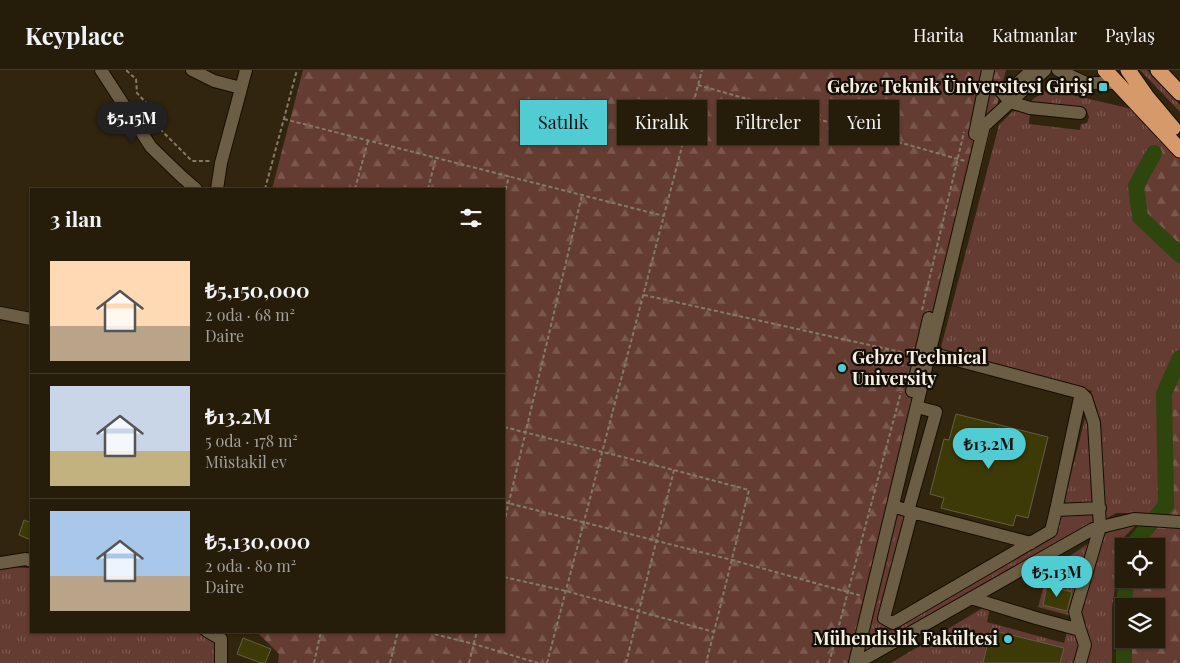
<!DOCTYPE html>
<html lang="tr">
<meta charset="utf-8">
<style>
:root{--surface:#251c0a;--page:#312918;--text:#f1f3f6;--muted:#a3a19c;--line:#423a2b;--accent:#51ccd2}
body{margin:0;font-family:"Playfair Display",serif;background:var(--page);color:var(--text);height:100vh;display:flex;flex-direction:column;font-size:19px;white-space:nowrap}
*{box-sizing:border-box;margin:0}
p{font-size:16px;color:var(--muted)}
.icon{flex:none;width:28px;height:28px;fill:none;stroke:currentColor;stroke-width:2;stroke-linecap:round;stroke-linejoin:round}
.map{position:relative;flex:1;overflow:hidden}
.sheet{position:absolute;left:30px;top:118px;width:475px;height:445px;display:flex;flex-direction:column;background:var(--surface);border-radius:0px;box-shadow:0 1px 4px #0004,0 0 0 1px var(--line)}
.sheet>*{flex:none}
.banner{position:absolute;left:520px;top:30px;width:475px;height:45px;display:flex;gap:10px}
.fabs{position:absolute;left:1115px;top:468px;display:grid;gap:10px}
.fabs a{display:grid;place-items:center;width:50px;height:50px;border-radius:0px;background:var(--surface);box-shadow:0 1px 4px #0004,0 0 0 1px var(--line);font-size:25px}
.price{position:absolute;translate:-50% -42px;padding:0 11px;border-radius:18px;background:var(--accent);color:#111;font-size:16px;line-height:32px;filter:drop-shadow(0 1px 2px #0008)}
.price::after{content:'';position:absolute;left:50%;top:30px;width:15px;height:11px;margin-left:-8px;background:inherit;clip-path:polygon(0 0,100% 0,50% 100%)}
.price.on{background:#222;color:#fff}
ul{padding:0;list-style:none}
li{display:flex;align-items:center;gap:15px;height:125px;padding:0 20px}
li+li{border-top:1px solid var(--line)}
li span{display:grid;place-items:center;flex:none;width:140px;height:100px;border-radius:0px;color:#555}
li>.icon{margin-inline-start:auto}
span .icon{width:60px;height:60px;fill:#fffc;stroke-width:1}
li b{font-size:21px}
h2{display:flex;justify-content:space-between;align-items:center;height:60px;padding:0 20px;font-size:21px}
.pill{padding:0 18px;border-radius:0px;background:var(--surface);box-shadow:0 1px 4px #0004,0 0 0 1px var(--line);font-size:18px;line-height:45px}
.pill.on{background:var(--accent);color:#111}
header{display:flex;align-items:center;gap:30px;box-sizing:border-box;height:70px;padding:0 25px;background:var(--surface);border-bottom:1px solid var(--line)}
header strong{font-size:24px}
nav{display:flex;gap:28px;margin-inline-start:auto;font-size:18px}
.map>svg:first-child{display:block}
.grass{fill:url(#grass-tufts)}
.forest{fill:url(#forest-firs)}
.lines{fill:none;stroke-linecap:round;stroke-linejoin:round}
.river{stroke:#2f450e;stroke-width:16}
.building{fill:#3d3a07;stroke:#616045}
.minor-casing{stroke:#180e00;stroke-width:14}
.highway-casing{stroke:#180e00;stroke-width:17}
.path{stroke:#847a67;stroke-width:2;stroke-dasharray:4 2.5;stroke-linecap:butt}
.minor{stroke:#6b5e45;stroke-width:12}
.highway{stroke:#d69969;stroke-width:15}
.poi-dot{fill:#51ccd2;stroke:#140f06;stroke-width:2}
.labels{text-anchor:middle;stroke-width:4.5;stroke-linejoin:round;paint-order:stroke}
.poi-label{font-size:18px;font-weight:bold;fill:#f6efe1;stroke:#140f06;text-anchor:end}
</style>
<header>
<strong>Keyplace</strong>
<nav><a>Harita</a><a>Katmanlar</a><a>Paylaş</a></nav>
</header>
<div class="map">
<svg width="1180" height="593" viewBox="0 0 1180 593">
<defs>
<pattern id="grass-tufts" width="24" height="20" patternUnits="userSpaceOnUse" patternTransform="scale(1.25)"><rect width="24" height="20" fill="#643c31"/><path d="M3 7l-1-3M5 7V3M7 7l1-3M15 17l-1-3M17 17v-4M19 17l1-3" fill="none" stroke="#7b584f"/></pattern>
<pattern id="forest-firs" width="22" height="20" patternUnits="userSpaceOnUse" patternTransform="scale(1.25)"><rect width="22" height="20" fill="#643c31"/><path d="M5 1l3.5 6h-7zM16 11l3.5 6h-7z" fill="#7b584f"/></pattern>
</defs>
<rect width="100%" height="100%" fill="#31250e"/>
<path class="grass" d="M 1140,0 L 1147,0 L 1180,35 L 1180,42 Z
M 1051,17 L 1055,21 L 1132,39 L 1165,71 L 1154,83 L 1140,147 L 1180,185 L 1180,288 L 1164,324 L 1166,435 L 1160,443 L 1116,443 L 869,586 L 864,577 L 898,442 L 907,444 L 880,547 L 890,561 L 1055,467 L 1092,321 L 940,281 L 999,55 L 1013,41 L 1030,43 L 1029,54 L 1080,60 L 1081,54 L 1087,53 L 1089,47 L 1087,41 L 1082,39 L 1031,33 L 1032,30 Z
M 1122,455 L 1136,455 L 1123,468 L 1112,537 L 1112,593 L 891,593 L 991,533 L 987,552 L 1064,573 L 1071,546 L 1038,537 L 1044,515 L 1040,506 L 1089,473 Z
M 0,497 L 31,498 L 31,561 L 192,561 L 217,572 L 216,593 L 0,593 Z"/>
<path class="forest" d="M 303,0 L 1006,0 L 855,593 L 278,593 L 279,584 L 256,561 L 504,561 L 504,119 L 272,119 Z
M 1165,71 L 1180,88 L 1180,185 L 1140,147 L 1136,116 L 1154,83 Z
M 1180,288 L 1180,593 L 1124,593 L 1124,569 L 1156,569 L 1156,536 L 1124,536 L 1124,568 L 1123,541 L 1127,509 L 1156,509 L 1156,476 L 1132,476 L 1166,435 L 1164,323 Z"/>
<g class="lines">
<path class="river" d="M 1154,83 L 1136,116 L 1140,147 L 1180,185
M 1132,476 L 1166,435 L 1164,323 L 1180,288
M 1124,568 L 1123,541 L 1127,509
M 1124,569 L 1124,593"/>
</g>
<path class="building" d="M 956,344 L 1048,367 L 1028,448 L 1016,445 L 1013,456 L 941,438 L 944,428 L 930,424 L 944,369 L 949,370 Z
M 24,450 L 31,453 L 31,470 L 19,465 Z
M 1047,516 L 1072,522 L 1067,541 L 1043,535 Z
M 991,560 L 1064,578 L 1060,593 L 983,593 Z
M 243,568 L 271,579 L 265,593 L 261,593 L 237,584 Z"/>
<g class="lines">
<defs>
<path id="minor" d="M 101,0 L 151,77 L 181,106 L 196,119
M 192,0 L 214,11 L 241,18
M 1058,0 L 1086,13 L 1117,13
M 1000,20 L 1010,32 L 1030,38 L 1080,43
M 1006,24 L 1032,0
M 975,64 L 988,0
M 217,119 L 221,93 L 246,0
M 0,243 L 31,249
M 930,283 L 1081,323 L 1086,328 L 1094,353 L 1100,457 L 1075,542 L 1080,560
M 912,321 L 929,248
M 893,436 L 912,442 L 1031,473
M 1056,440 L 1100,438
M 908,441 L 936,342 L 917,337
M 912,442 L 884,548 L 893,553 L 1051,461 L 1056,440 L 1081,323
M 0,493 L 26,489 L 31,491
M 971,528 L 1036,548 L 1080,560 L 1085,575 L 1080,593
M 207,561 L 221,569 L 221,593
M 855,593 L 984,56 L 1045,0
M 857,593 L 1093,459 L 1134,449 L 1180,452"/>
<path id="highway" d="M 1105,0 L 1180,80
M 1128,0 L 1147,27 L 1173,58
M 1158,0 L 1180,23"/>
</defs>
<use href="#minor" class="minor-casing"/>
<use href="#highway" class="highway-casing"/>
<path class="path" d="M 127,0 L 127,1 L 136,9 L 137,23 L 148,35 L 151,50 L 192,91 L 211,91
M 698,15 L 965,91
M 284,49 L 664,146
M 265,119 L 297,0
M 355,119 L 368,71
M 428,119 L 436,88
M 504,126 L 509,106
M 644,225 L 910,284
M 922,240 L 964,62
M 504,357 L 674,400 L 749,420 L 714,562
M 504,432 L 732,490 L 862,526
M 504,453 L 582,125
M 504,507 L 566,521 L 714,562 L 706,593
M 422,561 L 474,574 L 538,593
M 314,593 L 321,561
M 390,593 L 398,561
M 469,593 L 477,561
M 547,593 L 702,0
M 626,593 L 674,400
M 829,593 L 901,322"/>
<use href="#minor" class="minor"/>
<use href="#highway" class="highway"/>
</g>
<g class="poi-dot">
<rect x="1098" y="12" width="10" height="10" rx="2.5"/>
<circle cx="842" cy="298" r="5"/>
<circle cx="1008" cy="569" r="5"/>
</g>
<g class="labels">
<g class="poi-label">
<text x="1093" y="23">Gebze Teknik Üniversitesi Girişi</text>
<text x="852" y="294" text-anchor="start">Gebze Technical<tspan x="852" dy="21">University</tspan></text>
<text x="998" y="575">Mühendislik Fakültesi</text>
</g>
</g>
</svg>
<div class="fabs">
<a><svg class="icon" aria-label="locate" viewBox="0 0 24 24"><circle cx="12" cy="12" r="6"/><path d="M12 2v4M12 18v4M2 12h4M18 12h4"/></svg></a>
<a><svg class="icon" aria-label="layers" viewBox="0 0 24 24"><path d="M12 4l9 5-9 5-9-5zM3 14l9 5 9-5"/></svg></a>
</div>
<b class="price on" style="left:132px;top:74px">₺5.15M</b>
<b class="price" style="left:989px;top:400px">₺13.2M</b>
<b class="price" style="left:1057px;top:528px">₺5.13M</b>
<div class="banner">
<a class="pill on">Satılık</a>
<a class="pill">Kiralık</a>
<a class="pill">Filtreler</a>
<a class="pill">Yeni</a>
</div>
<section class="sheet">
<h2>3 ilan<svg class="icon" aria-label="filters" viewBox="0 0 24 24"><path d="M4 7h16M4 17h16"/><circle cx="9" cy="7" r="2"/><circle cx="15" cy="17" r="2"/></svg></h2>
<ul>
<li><span style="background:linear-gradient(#ffd9b3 65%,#b9a48a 0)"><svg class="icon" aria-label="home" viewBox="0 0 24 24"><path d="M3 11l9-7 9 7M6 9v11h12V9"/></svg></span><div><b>₺5,150,000</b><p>2 oda · 68 m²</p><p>Daire</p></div></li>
<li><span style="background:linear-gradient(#c9d6e8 65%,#c2b280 0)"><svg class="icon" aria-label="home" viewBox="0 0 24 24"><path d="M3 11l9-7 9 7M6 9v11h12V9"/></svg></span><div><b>₺13.2M</b><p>5 oda · 178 m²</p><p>Müstakil ev</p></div></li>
<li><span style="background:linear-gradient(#a9c7e8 65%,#b9a48a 0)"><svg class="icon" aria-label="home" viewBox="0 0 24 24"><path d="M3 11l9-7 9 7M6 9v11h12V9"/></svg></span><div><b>₺5,130,000</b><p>2 oda · 80 m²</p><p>Daire</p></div></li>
</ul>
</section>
</div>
